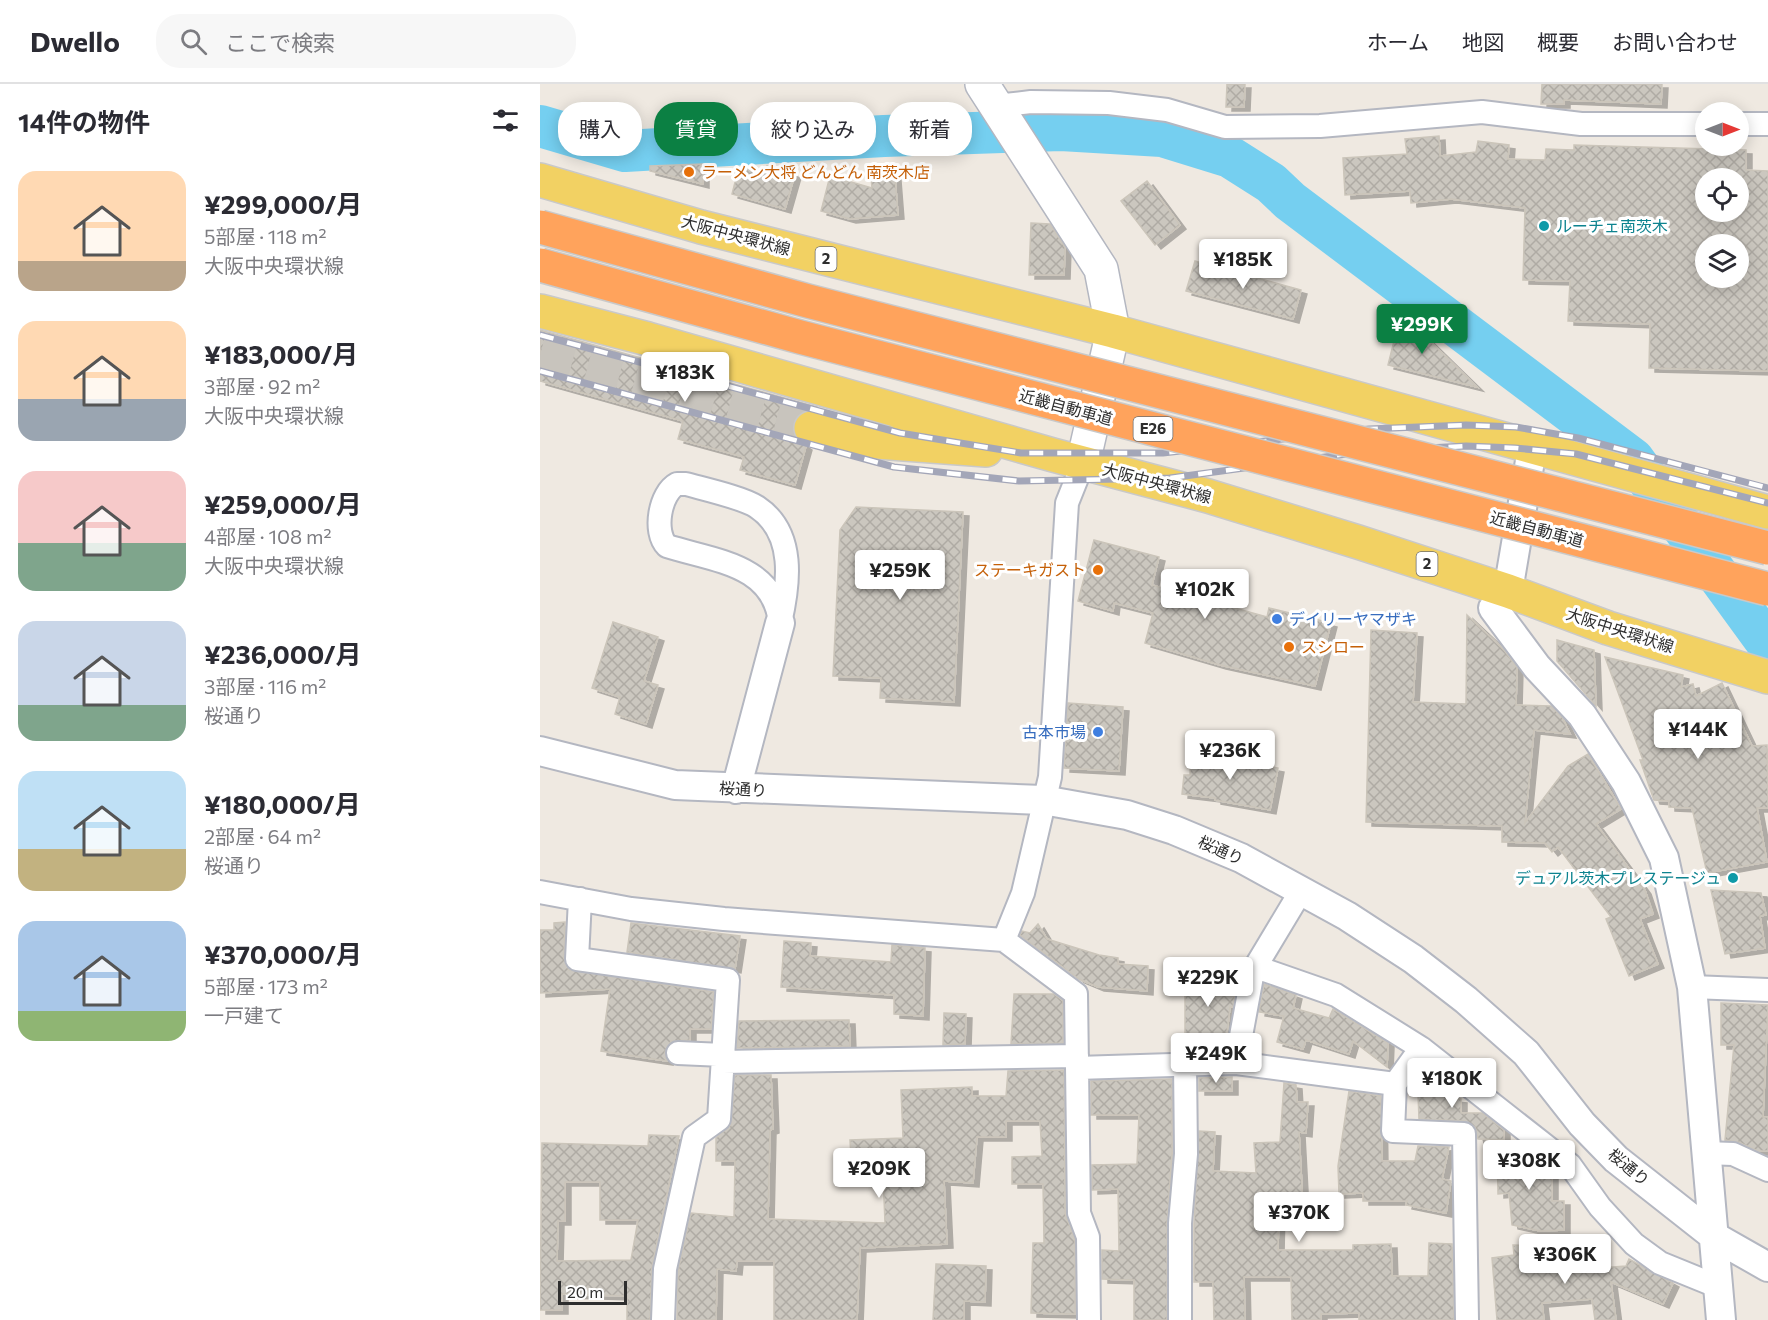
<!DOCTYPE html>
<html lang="ja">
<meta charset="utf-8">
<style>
:root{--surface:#fff;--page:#f7f7f7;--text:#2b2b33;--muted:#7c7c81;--line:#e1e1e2;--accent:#0b8043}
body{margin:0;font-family:Commissioner,"Noto Sans JP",sans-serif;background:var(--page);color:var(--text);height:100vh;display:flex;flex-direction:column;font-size:22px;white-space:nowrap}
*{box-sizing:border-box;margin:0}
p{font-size:20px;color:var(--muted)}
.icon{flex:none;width:33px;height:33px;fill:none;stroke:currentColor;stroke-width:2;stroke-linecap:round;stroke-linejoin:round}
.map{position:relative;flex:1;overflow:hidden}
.drawer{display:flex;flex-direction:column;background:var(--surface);width:540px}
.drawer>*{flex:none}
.banner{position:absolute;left:18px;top:18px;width:570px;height:54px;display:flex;gap:12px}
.needle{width:39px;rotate:90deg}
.fabs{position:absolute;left:1155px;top:18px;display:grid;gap:12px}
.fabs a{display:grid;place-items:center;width:54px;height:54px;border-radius:50%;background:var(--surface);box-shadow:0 3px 15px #0003;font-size:30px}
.scale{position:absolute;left:18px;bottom:15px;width:69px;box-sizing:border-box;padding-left:6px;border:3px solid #2e2e2e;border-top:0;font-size:16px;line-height:21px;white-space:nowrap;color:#2e2e2e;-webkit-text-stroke:4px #fff;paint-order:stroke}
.price{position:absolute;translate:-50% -51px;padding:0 14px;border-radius:6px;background:#fff;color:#222;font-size:20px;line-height:39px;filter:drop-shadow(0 2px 3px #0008)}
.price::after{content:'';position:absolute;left:50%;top:36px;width:18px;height:14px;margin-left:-9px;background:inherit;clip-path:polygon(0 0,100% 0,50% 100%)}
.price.active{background:var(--accent);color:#fff}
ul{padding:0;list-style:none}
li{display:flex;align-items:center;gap:18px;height:150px;padding:0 18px}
li span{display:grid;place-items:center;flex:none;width:168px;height:120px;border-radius:18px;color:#555}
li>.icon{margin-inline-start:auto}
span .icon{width:72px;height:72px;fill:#fffc;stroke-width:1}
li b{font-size:26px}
h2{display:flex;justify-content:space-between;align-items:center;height:72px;padding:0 18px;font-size:26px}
.chip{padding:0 21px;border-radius:24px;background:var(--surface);box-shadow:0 3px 15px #0003;font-size:21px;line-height:54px}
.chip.active{background:var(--accent);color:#fff}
header{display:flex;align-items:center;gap:36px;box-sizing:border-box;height:84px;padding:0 30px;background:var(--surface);border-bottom:2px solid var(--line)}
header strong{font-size:28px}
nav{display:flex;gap:33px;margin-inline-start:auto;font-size:21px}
.search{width:420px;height:54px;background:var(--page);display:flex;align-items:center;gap:15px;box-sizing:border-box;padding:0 21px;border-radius:24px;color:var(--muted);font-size:22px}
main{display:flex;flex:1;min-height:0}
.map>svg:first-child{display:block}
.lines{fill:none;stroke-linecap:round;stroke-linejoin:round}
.river{stroke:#75cff0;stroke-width:42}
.building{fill:url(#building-cross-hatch);stroke:#cbc5ba;stroke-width:1.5;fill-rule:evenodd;filter:url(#shadow)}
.primary-tunnel{stroke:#c8c4bd;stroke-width:33;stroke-dasharray:33 16;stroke-linecap:butt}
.minor-casing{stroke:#b4b7c1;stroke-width:26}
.tertiary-casing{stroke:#b4b7c1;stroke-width:32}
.secondary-casing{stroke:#b4b7c1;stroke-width:36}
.primary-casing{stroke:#c9c9c9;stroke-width:36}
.minor{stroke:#fff;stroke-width:22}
.tertiary{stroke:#fff;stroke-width:28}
.secondary{stroke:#fff;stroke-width:33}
.primary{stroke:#f2d163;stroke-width:33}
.rail-casing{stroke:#a3a6b8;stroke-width:7}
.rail{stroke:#fff;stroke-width:4.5;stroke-dasharray:14;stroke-linecap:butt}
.motorway-bridge-casing{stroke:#c9c9c9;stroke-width:36;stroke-linecap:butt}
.motorway-bridge{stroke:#ffa35c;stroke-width:33}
.food-dot{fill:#e8710a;stroke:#fff;stroke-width:2}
.culture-dot{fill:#0f9aa8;stroke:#fff;stroke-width:2}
.shop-dot{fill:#3f7fe0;stroke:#fff;stroke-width:2}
.labels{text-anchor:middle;stroke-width:6;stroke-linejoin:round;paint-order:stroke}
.shield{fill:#fff;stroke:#6d6d6d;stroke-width:1.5}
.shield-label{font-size:15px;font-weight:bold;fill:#2e2e2e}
.food-label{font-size:16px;fill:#c56008;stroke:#fff;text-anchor:start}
.culture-label{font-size:16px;fill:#0d838f;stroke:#fff;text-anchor:start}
.street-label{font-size:16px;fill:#2e2e2e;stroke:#fff}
.shop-label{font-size:16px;fill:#366cbe;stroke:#fff;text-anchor:start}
</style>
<header>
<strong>Dwello</strong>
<div class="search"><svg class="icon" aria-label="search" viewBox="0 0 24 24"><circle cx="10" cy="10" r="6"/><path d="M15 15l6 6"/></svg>ここで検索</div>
<nav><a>ホーム</a><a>地図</a><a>概要</a><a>お問い合わせ</a></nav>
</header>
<main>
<section class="drawer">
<h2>14件の物件<svg class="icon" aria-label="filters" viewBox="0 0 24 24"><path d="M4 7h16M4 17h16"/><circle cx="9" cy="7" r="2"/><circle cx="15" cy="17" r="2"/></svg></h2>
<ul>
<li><span style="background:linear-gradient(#ffd9b3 75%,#b9a48a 0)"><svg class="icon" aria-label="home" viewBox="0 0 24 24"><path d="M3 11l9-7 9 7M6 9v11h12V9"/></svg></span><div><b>¥299,000/月</b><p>5部屋 · 118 m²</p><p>大阪中央環状線</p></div></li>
<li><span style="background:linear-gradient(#ffd9b3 65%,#9aa5b1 0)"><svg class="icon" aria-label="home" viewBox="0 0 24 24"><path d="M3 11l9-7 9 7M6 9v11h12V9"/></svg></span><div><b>¥183,000/月</b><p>3部屋 · 92 m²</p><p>大阪中央環状線</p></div></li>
<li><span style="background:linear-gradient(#f6c9c9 60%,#7fa58c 0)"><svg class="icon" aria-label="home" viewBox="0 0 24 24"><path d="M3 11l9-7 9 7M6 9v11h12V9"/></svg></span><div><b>¥259,000/月</b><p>4部屋 · 108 m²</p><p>大阪中央環状線</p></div></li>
<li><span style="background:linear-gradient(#c9d6e8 70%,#7fa58c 0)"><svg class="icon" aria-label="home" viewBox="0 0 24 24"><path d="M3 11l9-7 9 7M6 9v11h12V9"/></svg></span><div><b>¥236,000/月</b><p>3部屋 · 116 m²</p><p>桜通り</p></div></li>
<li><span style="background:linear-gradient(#bfe0f5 65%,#c2b280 0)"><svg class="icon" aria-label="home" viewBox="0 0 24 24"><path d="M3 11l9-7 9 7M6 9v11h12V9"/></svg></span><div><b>¥180,000/月</b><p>2部屋 · 64 m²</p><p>桜通り</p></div></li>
<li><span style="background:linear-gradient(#a9c7e8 75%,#8fb573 0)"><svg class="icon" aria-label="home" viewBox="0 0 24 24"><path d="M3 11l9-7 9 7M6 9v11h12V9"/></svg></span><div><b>¥370,000/月</b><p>5部屋 · 173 m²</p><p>一戸建て</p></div></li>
</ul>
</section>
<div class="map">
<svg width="1228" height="1236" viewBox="0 0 1228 1236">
<defs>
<pattern id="building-cross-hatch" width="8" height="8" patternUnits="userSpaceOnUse" patternTransform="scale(1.5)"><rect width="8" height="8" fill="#cbc7bf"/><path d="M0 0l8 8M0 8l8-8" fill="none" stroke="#afaba4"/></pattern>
<filter id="shadow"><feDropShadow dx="6" dy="4" stdDeviation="0" flood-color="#0004"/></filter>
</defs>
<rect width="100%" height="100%" fill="#efe9e1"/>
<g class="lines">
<path class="river" d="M 0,42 L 85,67 L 344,52 L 521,46 L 622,52 L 690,73 L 731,99 L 750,117 L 1093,375 L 1228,560"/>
</g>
<path class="building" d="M 687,0 L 705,0 L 704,23 L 686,23 Z
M 1002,0 L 1122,0 L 1121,20 L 1024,16 L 1024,20 L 1001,20 Z
M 899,52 L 900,72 L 936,68 L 938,57 L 969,61 L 968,75 L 1005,76 L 1006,65 L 1034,66 L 1034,61 L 1206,66 L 1206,86 L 1228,87 L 1228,287 L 1109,284 L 1110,240 L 1028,237 L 1030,197 L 983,196 L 985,124 L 911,115 L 871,119 L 870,107 L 805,111 L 803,74 L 867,70 L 865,55 ZM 1166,94 L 1198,94 L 1198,128 L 1166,128 ZM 1166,160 L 1198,160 L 1198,194 L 1166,194 Z
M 163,80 L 163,100 L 110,87 L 110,82 Z
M 354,80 L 358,131 L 310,135 L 281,127 L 290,92 L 332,104 L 330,82 Z
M 227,82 L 255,90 L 245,125 L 192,110 L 199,83 L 225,90 Z
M 607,97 L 640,141 L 615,161 L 581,117 Z
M 491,139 L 510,140 L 525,163 L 524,191 L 489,191 Z
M 655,177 L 761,206 L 753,235 L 646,207 Z
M 861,229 L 937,303 L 848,281 Z
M 0,246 L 277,323 L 276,326 L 266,326 L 258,331 L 253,340 L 253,350 L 258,357 L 266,362 L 255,401 L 200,386 L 204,373 L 138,355 L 143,337 L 0,297 Z
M 316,423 L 423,428 L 414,618 L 340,614 L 341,594 L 293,592 L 300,446 Z
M 554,456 L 619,473 L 612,501 L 727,533 L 729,524 L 791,539 L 775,602 L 680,581 L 605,559 L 613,529 L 574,519 L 573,527 L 538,517 Z
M 927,531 L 964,566 L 977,583 L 976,621 L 1011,622 L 1022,633 L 1030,650 L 994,646 L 985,739 L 1028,682 L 1048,670 L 1081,725 L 1056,740 L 1105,806 L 1113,830 L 1100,835 L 1118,880 L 1089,892 L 1066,835 L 1071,833 L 1018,763 L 1012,768 L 1005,759 L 962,758 L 962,742 L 826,738 L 831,546 L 877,549 L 873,618 L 926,620 Z
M 73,538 L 118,553 L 104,597 L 118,601 L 106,640 L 75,630 L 80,613 L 52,604 Z
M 1017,556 L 1054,566 L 1056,622 L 1017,577 Z
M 1065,573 L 1143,591 L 1141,603 L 1153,600 L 1156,612 L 1182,599 L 1212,662 L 1227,661 L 1228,724 L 1217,724 L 1227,778 L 1167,789 L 1152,724 L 1129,723 L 1129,717 L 1114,716 L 1100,676 L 1103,676 Z
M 528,619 L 583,623 L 579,687 L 524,684 Z
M 651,668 L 675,670 L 675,673 L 738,684 L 730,726 L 675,716 L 675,714 L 642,710 L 644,691 L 650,691 Z
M 1171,806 L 1221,809 L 1226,831 L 1220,832 L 1225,864 L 1185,870 Z
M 25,838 L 24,874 L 29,886 L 174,908 L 171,945 L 150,945 L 150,956 L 131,957 L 125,968 L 127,977 L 61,967 L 70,905 L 0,909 L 0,846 L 14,846 L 14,839 Z
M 91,839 L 200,852 L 195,885 L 87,868 Z
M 498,840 L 507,855 L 559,871 L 578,874 L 578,880 L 608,882 L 607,907 L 558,903 L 539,895 L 480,851 L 482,847 L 490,849 Z
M 244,857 L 271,859 L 270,872 L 351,878 L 352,861 L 385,864 L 383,932 L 354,930 L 354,911 L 241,903 Z
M 690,885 L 690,890 L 698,891 L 693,923 L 690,923 L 685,966 L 645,967 L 645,886 Z
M 724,900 L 756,911 L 753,924 L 789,934 L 793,925 L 848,959 L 847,983 L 813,957 L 809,970 L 766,956 L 763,965 L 737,958 L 744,932 L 719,928 Z
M 474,910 L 514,910 L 523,917 L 523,959 L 471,960 Z
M 1181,919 L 1228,921 L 1223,1033 L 1228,1033 L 1228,1067 L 1218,1067 L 1198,1058 L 1185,1056 L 1194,961 L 1181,961 Z
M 404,929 L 426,930 L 425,960 L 403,961 Z
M 309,936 L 310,962 L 197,964 L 199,937 Z
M 524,986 L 525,1129 L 535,1156 L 535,1230 L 491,1229 L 493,1159 L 504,1159 L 503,1100 L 472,1100 L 472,1073 L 502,1072 L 500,1037 L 466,1037 L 466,1053 L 437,1053 L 433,1099 L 404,1097 L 407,1160 L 320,1164 L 317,1236 L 234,1236 L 234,1177 L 197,1177 L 196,1187 L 177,1185 L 176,1236 L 137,1236 L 138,1187 L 151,1129 L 194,1133 L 195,1077 L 176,1077 L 176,1054 L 191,1041 L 195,991 L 231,991 L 233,1045 L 230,1046 L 228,1135 L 345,1139 L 343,1090 L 312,1092 L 310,1056 L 363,1054 L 361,1006 L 432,1003 L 432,1012 L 466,1012 L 468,987 Z
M 692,993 L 692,1007 L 659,1007 L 659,994 Z
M 878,994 L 897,994 L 911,1005 L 911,1014 L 921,1015 L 921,1029 L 942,1029 L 964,1046 L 964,1056 L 938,1055 L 935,1043 L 925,1037 L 879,1035 L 878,1010 L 884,1011 L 878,1007 Z
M 632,995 L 632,1069 L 627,1139 L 627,1236 L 594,1236 L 594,1196 L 562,1195 L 562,1166 L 579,1167 L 578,1105 L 552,1106 L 552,1081 L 597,1080 L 599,1031 L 551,1031 L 551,997 Z
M 744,999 L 756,1001 L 757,1018 L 768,1018 L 766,1049 L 759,1048 L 763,1122 L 739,1123 L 738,1166 L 813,1166 L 813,1161 L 851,1160 L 852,1192 L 888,1192 L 889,1159 L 912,1160 L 914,1236 L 819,1236 L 819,1229 L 781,1230 L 781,1236 L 752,1236 L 751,1193 L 704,1193 L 705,1236 L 674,1236 L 673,1198 L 654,1198 L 654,1140 L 659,1047 L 675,1048 L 673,1087 L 716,1089 L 714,1059 L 740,1058 Z
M 809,1007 L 841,1012 L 842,1077 L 875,1077 L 878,1062 L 909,1063 L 902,1095 L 911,1097 L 906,1129 L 866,1121 L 867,1117 L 823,1117 L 823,1109 L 799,1110 L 798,1082 Z
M 109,1051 L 139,1052 L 112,1182 L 110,1236 L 87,1236 L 87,1212 L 22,1210 L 22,1226 L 0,1226 L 2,1059 L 108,1062 ZM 25,1098 L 60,1098 L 60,1136 L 98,1136 L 91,1176 L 17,1177 L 18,1137 L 25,1137 Z
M 957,1063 L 985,1063 L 992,1068 L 993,1082 L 1012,1084 L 1012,1117 L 1024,1117 L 1024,1146 L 1000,1147 L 972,1141 L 969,1109 L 958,1110 Z
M 973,1161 L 1004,1162 L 1006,1188 L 1086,1182 L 1089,1175 L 1133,1199 L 1123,1220 L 1071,1198 L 1076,1236 L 1055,1236 L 1052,1215 L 1002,1219 L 1004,1236 L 957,1236 L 952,1174 L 974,1171 Z
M 396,1180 L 446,1182 L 445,1218 L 424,1217 L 424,1236 L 393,1236 Z"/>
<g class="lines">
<path class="primary-tunnel" d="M 0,271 L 271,344"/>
<defs>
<path id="minor" d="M 456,22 L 491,18 L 569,19 L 627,26 L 685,43 L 780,42 L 942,28 L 1041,40 L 1166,40
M 1198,40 L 1228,40
M 137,400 L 146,400 C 164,405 204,414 217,423 C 256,449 249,500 240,539 C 234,480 174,477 127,462 C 113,448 120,409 137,400 Z
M 0,808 L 91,825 L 184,835 L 464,856 L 536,910 L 539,1129 L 548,1153 L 549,1236
M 40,815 L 37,875 L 188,896 L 179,1035 L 154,1053 L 125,1185 L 123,1236
M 464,856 L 483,809 L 510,693 L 527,419 L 543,379
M 716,883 L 796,911 L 881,964 L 1030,1081 L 1060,1123 L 1094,1160 L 1120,1179 L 1179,1203
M 1152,903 L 1228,906
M 138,969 L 183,971
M 183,978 L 537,972
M 696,979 L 855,1000 L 881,964
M 537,984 L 696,979 L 713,887 L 761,807
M 855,1000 L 853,1047 L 924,1050 L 927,1236
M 1165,1069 L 1193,1070 L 1228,1086
M 640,1236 L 640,1139 L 646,1070 L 645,980"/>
<path id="tertiary" d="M 992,365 L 968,507 L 953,524 L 997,583 L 1042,631 L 1086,698 L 1124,774 L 1152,903 L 1181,1236
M 0,667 L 135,701 L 503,716 L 587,731 L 634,746 L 701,774 L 807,832 L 873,875 L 926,916 L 986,969 L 1042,1040 L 1076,1075 L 1175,1153 L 1228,1183
M 196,705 L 240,539"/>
<path id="secondary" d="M 442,0 L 561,185 L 573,247 L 543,379"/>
<path id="primary" d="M 0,96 L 161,143 L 573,247 L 1228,428
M 0,227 L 108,255 L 513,371 L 668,412 L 818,458 L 968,507 L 1068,544 L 1228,593
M 271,344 L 337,358 L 446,366"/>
</defs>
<use href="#minor" class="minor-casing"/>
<use href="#tertiary" class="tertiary-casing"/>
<use href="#secondary" class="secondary-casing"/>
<use href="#primary" class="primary-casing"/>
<use href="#minor" class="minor"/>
<use href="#tertiary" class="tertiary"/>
<use href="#secondary" class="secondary"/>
<use href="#primary" class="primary"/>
<defs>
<path id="rail" d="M 0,251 L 360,349 L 481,369 L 623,369 L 829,345 L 926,341 L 976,343 L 1038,354 L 1228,404
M 0,287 L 354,383 L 479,397 L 630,394 L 829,367 L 926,362 L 975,364 L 1036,370 L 1228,419"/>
</defs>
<use href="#rail" class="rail-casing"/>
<use href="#rail" class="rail"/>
<defs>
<path id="motorway-bridge" d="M 0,143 L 268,217 L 1228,464
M 0,181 L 260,253 L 1228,505"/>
</defs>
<use href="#motorway-bridge" class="motorway-bridge-casing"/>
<use href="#motorway-bridge" class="motorway-bridge"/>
</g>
<g class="food-dot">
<circle cx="149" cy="88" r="6"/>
<circle cx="558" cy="486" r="6"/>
<circle cx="749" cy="563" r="6"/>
</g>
<g class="culture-dot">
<circle cx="1004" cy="142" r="6"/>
<circle cx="1193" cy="794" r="6"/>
</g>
<g class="shop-dot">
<circle cx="737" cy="535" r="6"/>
<circle cx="558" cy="648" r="6"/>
</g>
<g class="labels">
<g class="shield">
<rect x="275.5" y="163" width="21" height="24" rx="4.5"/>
<rect x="593.5" y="333" width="39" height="24" rx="4.5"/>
<rect x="876.5" y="468" width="21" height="24" rx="4.5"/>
</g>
<g class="shield-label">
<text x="286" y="180">2</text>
<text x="613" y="350">E26</text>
<text x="887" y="485">2</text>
</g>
<g class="food-label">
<text x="161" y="94">ラーメン大将 どんどん 南茨木店</text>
<text x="546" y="492" text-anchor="end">ステーキガスト</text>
<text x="761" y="569">スシロー</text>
</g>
<g class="culture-label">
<text x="1016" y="148">ルーチェ南茨木</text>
<text x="1181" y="800" text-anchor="end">デュアル茨木プレステージュ</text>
</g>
<g class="street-label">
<text transform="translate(196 151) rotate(15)" y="6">大阪中央環状線</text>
<text transform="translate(526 323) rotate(15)" y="6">近畿自動車道</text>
<text transform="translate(617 399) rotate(15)" y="6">大阪中央環状線</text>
<text transform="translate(997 445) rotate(15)" y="6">近畿自動車道</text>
<text transform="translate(1080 546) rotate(18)" y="6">大阪中央環状線</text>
<text transform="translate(203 705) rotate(3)" y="6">桜通り</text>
<text transform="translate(681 766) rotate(24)" y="6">桜通り</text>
<text transform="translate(1089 1083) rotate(40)" y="6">桜通り</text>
</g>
<g class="shop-label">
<text x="749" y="541">デイリーヤマザキ</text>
<text x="546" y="654" text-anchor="end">古本市場</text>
</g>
</g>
</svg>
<div class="fabs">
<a><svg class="needle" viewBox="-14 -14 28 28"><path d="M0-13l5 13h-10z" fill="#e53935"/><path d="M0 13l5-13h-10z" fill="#7c7c81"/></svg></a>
<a><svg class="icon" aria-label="locate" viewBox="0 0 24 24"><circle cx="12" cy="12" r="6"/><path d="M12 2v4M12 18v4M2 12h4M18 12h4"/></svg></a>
<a><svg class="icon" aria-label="layers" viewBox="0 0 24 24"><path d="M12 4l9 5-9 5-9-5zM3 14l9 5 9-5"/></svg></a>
</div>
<div class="scale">20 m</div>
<b class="price" style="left:703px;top:206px">¥185K</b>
<b class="price active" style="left:882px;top:271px">¥299K</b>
<b class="price" style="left:145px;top:319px">¥183K</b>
<b class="price" style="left:360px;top:517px">¥259K</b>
<b class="price" style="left:665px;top:536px">¥102K</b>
<b class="price" style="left:1158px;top:676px">¥144K</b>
<b class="price" style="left:690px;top:697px">¥236K</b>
<b class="price" style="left:668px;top:924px">¥229K</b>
<b class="price" style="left:676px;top:1000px">¥249K</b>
<b class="price" style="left:912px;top:1025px">¥180K</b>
<b class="price" style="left:989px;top:1107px">¥308K</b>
<b class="price" style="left:339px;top:1115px">¥209K</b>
<b class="price" style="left:759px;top:1159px">¥370K</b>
<b class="price" style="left:1025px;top:1201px">¥306K</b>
<div class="banner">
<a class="chip">購入</a>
<a class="chip active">賃貸</a>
<a class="chip">絞り込み</a>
<a class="chip">新着</a>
</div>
</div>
</main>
